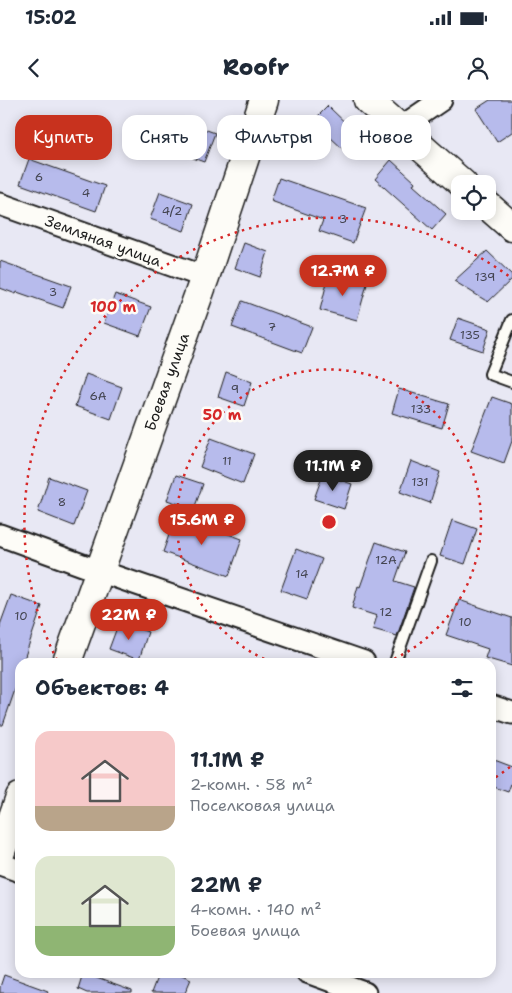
<!DOCTYPE html>
<html lang="ru">
<meta charset="utf-8">
<style>
:root{--surface:#fff;--page:#f6f6f7;--text:#1f2937;--muted:#747a83;--accent:#c8321e}
body{margin:0;font-family:"Shantell Sans",sans-serif;background:var(--page);color:var(--text);height:100vh;display:flex;flex-direction:column;font-size:19px;white-space:nowrap}
*{box-sizing:border-box;margin:0}
p{font-size:16px;color:var(--muted)}
.icon{flex:none;width:28px;height:28px;fill:none;stroke:currentColor;stroke-width:2;stroke-linecap:round;stroke-linejoin:round}
.map{position:relative;flex:1;overflow:hidden}
.sheet{position:absolute;left:15px;top:558px;width:481px;height:320px;display:flex;flex-direction:column;background:var(--surface);border-radius:15px;box-shadow:0 2px 12px #0003}
.sheet>*{flex:none}
.top-card{position:absolute;left:15px;top:15px;width:482px;height:45px;display:flex;gap:10px}
.tools{position:absolute;left:451px;top:75px;display:grid;gap:10px}
.tools a{display:grid;place-items:center;width:45px;height:45px;border-radius:10px;background:var(--surface);box-shadow:0 2px 12px #0003;font-size:25px}
.price{position:absolute;translate:-50% -42px;padding:0 11px;border-radius:18px;background:var(--accent);color:#fff;font-size:16px;line-height:32px;filter:drop-shadow(0 1px 2px #0008)}
.price::after{content:'';position:absolute;left:50%;top:30px;width:15px;height:11px;margin-left:-8px;background:inherit;clip-path:polygon(0 0,100% 0,50% 100%)}
.price.selected{background:#222;color:#fff}
ul{padding:0;list-style:none}
li{display:flex;align-items:center;gap:15px;height:125px;padding:0 20px}
li span{display:grid;place-items:center;flex:none;width:140px;height:100px;border-radius:15px;color:#555}
li>.icon{margin-inline-start:auto}
span .icon{width:60px;height:60px;fill:#fffc;stroke-width:1}
li b{font-size:21px}
h2{display:flex;justify-content:space-between;align-items:center;height:60px;padding:0 20px;font-size:21px}
.chip{padding:0 18px;border-radius:15px;background:var(--surface);box-shadow:0 2px 12px #0003;font-size:18px;line-height:45px}
.chip.selected{background:var(--accent);color:#fff}
.status{display:flex;justify-content:space-between;align-items:center;height:35px;padding:0 25px;background:var(--surface);direction:ltr}
.status svg{height:14px;fill:currentColor}
header{display:flex;justify-content:space-between;align-items:center;height:65px;padding:0 20px;background:var(--surface);font-size:22px;font-weight:800}
.map>svg:first-child{display:block}
.building{fill:#b7bbec;stroke:#1c1c1c}
.lines{fill:none;stroke-linecap:round;stroke-linejoin:round}
.lane-casing{stroke:#1c1c1c;stroke-width:14}
.street-casing{stroke:#1c1c1c;stroke-width:25}
.secondary-casing{stroke:#1c1c1c;stroke-width:31}
.lane{stroke:#fdfcf7;stroke-width:10}
.street{stroke:#fdfcf7;stroke-width:21}
.secondary{stroke:#fdfcf7;stroke-width:28}
.ring{fill:none;stroke:#d62828;stroke-width:2.5;stroke-dasharray:2.5 5}
.labels{text-anchor:middle;stroke-width:5;stroke-linejoin:round;paint-order:stroke}
.number-label{font-size:12px;fill:#434450}
.street-label{font-size:15px;fill:#1c1c1c;stroke:#fdfcf7}
.centre{fill:#d62828;stroke:#fdfcf7;stroke-width:2.5}
.ring-label{font-size:15px;text-anchor:middle;font-weight:bold;fill:#d62828;stroke:#fdfcf7;stroke-width:5;stroke-linejoin:round;paint-order:stroke}
</style>
<div class="status"><b>15:02</b><svg viewBox="0 0 49 12"><path d="M0 12V9h3v3zM5 12V6h3v6zM10 12V3h3v9zM15 12V0h3v12zM26 1h20v11H26zM47 4h2v5h-2z"/></svg></div>
<header><svg class="icon" aria-label="back" viewBox="0 0 24 24"><path d="M15 5l-7 7 7 7"/></svg>Roofr<svg class="icon" aria-label="person" viewBox="0 0 24 24"><circle cx="12" cy="8" r="4"/><path d="M4 21q1-7 8-7t8 7"/></svg></header>
<div class="map">
<svg width="512" height="893" viewBox="0 0 512 893">
<rect width="100%" height="100%" fill="#e8e8f4"/>
<filter id="ink" filterUnits="userSpaceOnUse"><feTurbulence type="fractalNoise" baseFrequency=".02" numOctaves="2"/><feDisplacementMap in="SourceGraphic" scale="10" xChannelSelector="R" yChannelSelector="G"/><feConvolveMatrix kernelMatrix="1 2 1 2 8 2 1 2 1" color-interpolation-filters="sRGB"/></filter>
<g filter="url(#ink)">
<path class="building" d="M 490,0 L 512,0 L 512,32 L 497,42 L 476,9 Z
M 328,6 L 359,36 L 345,51 L 313,21 Z
M 182,21 L 215,33 L 204,62 L 171,50 Z
M 29,59 L 105,86 L 96,111 L 20,84 Z
M 391,60 L 415,82 L 413,85 L 446,114 L 432,130 L 375,79 Z
M 279,78 L 366,108 L 353,143 L 319,131 L 323,120 L 271,101 Z
M 160,92 L 193,104 L 184,131 L 150,119 Z
M 244,143 L 268,152 L 260,177 L 235,168 Z
M 487,151 L 512,175 L 512,179 L 488,202 L 454,181 Z
M 0,161 L 71,186 L 63,208 L 17,192 L 16,194 L 0,188 Z
M 329,174 L 367,184 L 357,220 L 320,210 Z
M 115,194 L 151,207 L 140,236 L 104,223 Z
M 242,201 L 312,227 L 302,253 L 232,227 Z
M 458,218 L 490,229 L 483,251 L 450,240 Z
M 226,272 L 252,282 L 244,306 L 218,297 Z
M 86,274 L 122,287 L 111,319 L 75,306 Z
M 399,289 L 449,304 L 442,328 L 392,313 Z
M 492,297 L 512,304 L 512,341 L 504,363 L 471,351 Z
M 211,338 L 254,354 L 243,384 L 200,367 Z
M 411,361 L 440,372 L 430,403 L 400,392 Z
M 323,374 L 352,384 L 344,409 L 314,399 Z
M 176,375 L 203,384 L 194,409 L 167,400 Z
M 49,377 L 87,391 L 74,426 L 38,412 Z
M 176,415 L 242,439 L 229,476 L 163,452 Z
M 452,420 L 477,429 L 465,464 L 440,456 Z
M 376,442 L 405,452 L 395,481 L 414,487 L 397,536 L 373,529 L 377,516 L 352,508 L 358,486 L 360,487 Z
M 296,449 L 322,459 L 307,499 L 281,490 Z
M 11,495 L 42,506 L 23,562 L 24,562 L 20,562 L 20,575 L 3,625 L 0,625 L 0,525 Z
M 459,500 L 512,518 L 512,566 L 485,558 L 488,549 L 446,535 Z
M 119,522 L 148,532 L 139,560 L 109,549 Z
M 491,659 L 512,667 L 512,681 L 508,692 L 491,686 Z
M 159,872 L 175,872 L 191,879 L 185,893 L 151,893 Z
M 83,873 L 132,891 L 132,893 L 87,893 L 78,889 Z
M 4,875 L 48,891 L 47,893 L 0,893 L 0,887 Z"/>
<g class="lines">
<defs>
<path id="lane" d="M 512,220 L 490,274 L 512,282
M 395,562 L 431,461"/>
<path id="street" d="M 400,28 L 441,0
M 0,104 L 205,177
M 0,435 L 99,471 L 364,562
M 491,606 L 512,613
M 0,764 L 20,771
M 307,872 L 365,893"/>
<path id="secondary" d="M 368,0 L 463,84
M 488,106 L 512,127
M 67,562 L 205,177 L 264,0
M 0,754 L 20,697"/>
</defs>
<use href="#lane" class="lane-casing"/>
<use href="#street" class="street-casing"/>
<use href="#secondary" class="secondary-casing"/>
<use href="#lane" class="lane"/>
<use href="#street" class="street"/>
<use href="#secondary" class="secondary"/>
</g>
</g>
<g class="ring">
<path d="M271 562A152 152 0 1 1 387 562"/>
<path d="M510 667A305 305 0 0 1 493 679M57 560A305 305 0 0 1 510 177"/>
</g>
<g class="labels">
<g class="number-label">
<text x="39" y="81">6</text>
<text x="86" y="97">4</text>
<text x="172" y="115">4/2</text>
<text x="343" y="123">3</text>
<text x="485" y="181">139</text>
<text x="53" y="196">3</text>
<text x="272" y="231">7</text>
<text x="470" y="239">135</text>
<text x="235" y="293">9</text>
<text x="98" y="300">6А</text>
<text x="421" y="313">133</text>
<text x="227" y="365">11</text>
<text x="420" y="386">131</text>
<text x="62" y="406">8</text>
<text x="386" y="464">12А</text>
<text x="302" y="478">14</text>
<text x="386" y="516">12</text>
<text x="21" y="520">10</text>
<text x="465" y="526">10</text>
</g>
<g class="street-label">
<text transform="translate(103 141) rotate(20)" y="5">Земляная улица</text>
<text transform="translate(167 282) rotate(-70)" y="5">Боевая улица</text>
</g>
</g>
<circle cx="329" cy="422" r="8" class="centre"/>
<g class="ring-label">
<text x="113" y="212">100 m</text>
<text x="222" y="320">50 m</text>
</g>
</svg>
<div class="tools">
<a><svg class="icon" aria-label="locate" viewBox="0 0 24 24"><circle cx="12" cy="12" r="6"/><path d="M12 2v4M12 18v4M2 12h4M18 12h4"/></svg></a>
</div>
<b class="price" style="left:343px;top:197px">12.7M ₽</b>
<b class="price selected" style="left:333px;top:392px">11.1M ₽</b>
<b class="price" style="left:202px;top:446px">15.6M ₽</b>
<b class="price" style="left:129px;top:541px">22M ₽</b>
<div class="top-card">
<a class="chip selected">Купить</a>
<a class="chip">Снять</a>
<a class="chip">Фильтры</a>
<a class="chip">Новое</a>
</div>
<section class="sheet">
<h2>Объектов: 4<svg class="icon" aria-label="filters" viewBox="0 0 24 24"><path d="M4 7h16M4 17h16"/><circle cx="9" cy="7" r="2"/><circle cx="15" cy="17" r="2"/></svg></h2>
<ul>
<li><span style="background:linear-gradient(#f6c9c9 75%,#b9a48a 0)"><svg class="icon" aria-label="home" viewBox="0 0 24 24"><path d="M3 11l9-7 9 7M6 9v11h12V9"/></svg></span><div><b>11.1M ₽</b><p>2-комн. · 58 m²</p><p>Поселковая улица</p></div></li>
<li><span style="background:linear-gradient(#dfe7d0 70%,#8fb573 0)"><svg class="icon" aria-label="home" viewBox="0 0 24 24"><path d="M3 11l9-7 9 7M6 9v11h12V9"/></svg></span><div><b>22M ₽</b><p>4-комн. · 140 m²</p><p>Боевая улица</p></div></li>
</ul>
</section>
</div>
